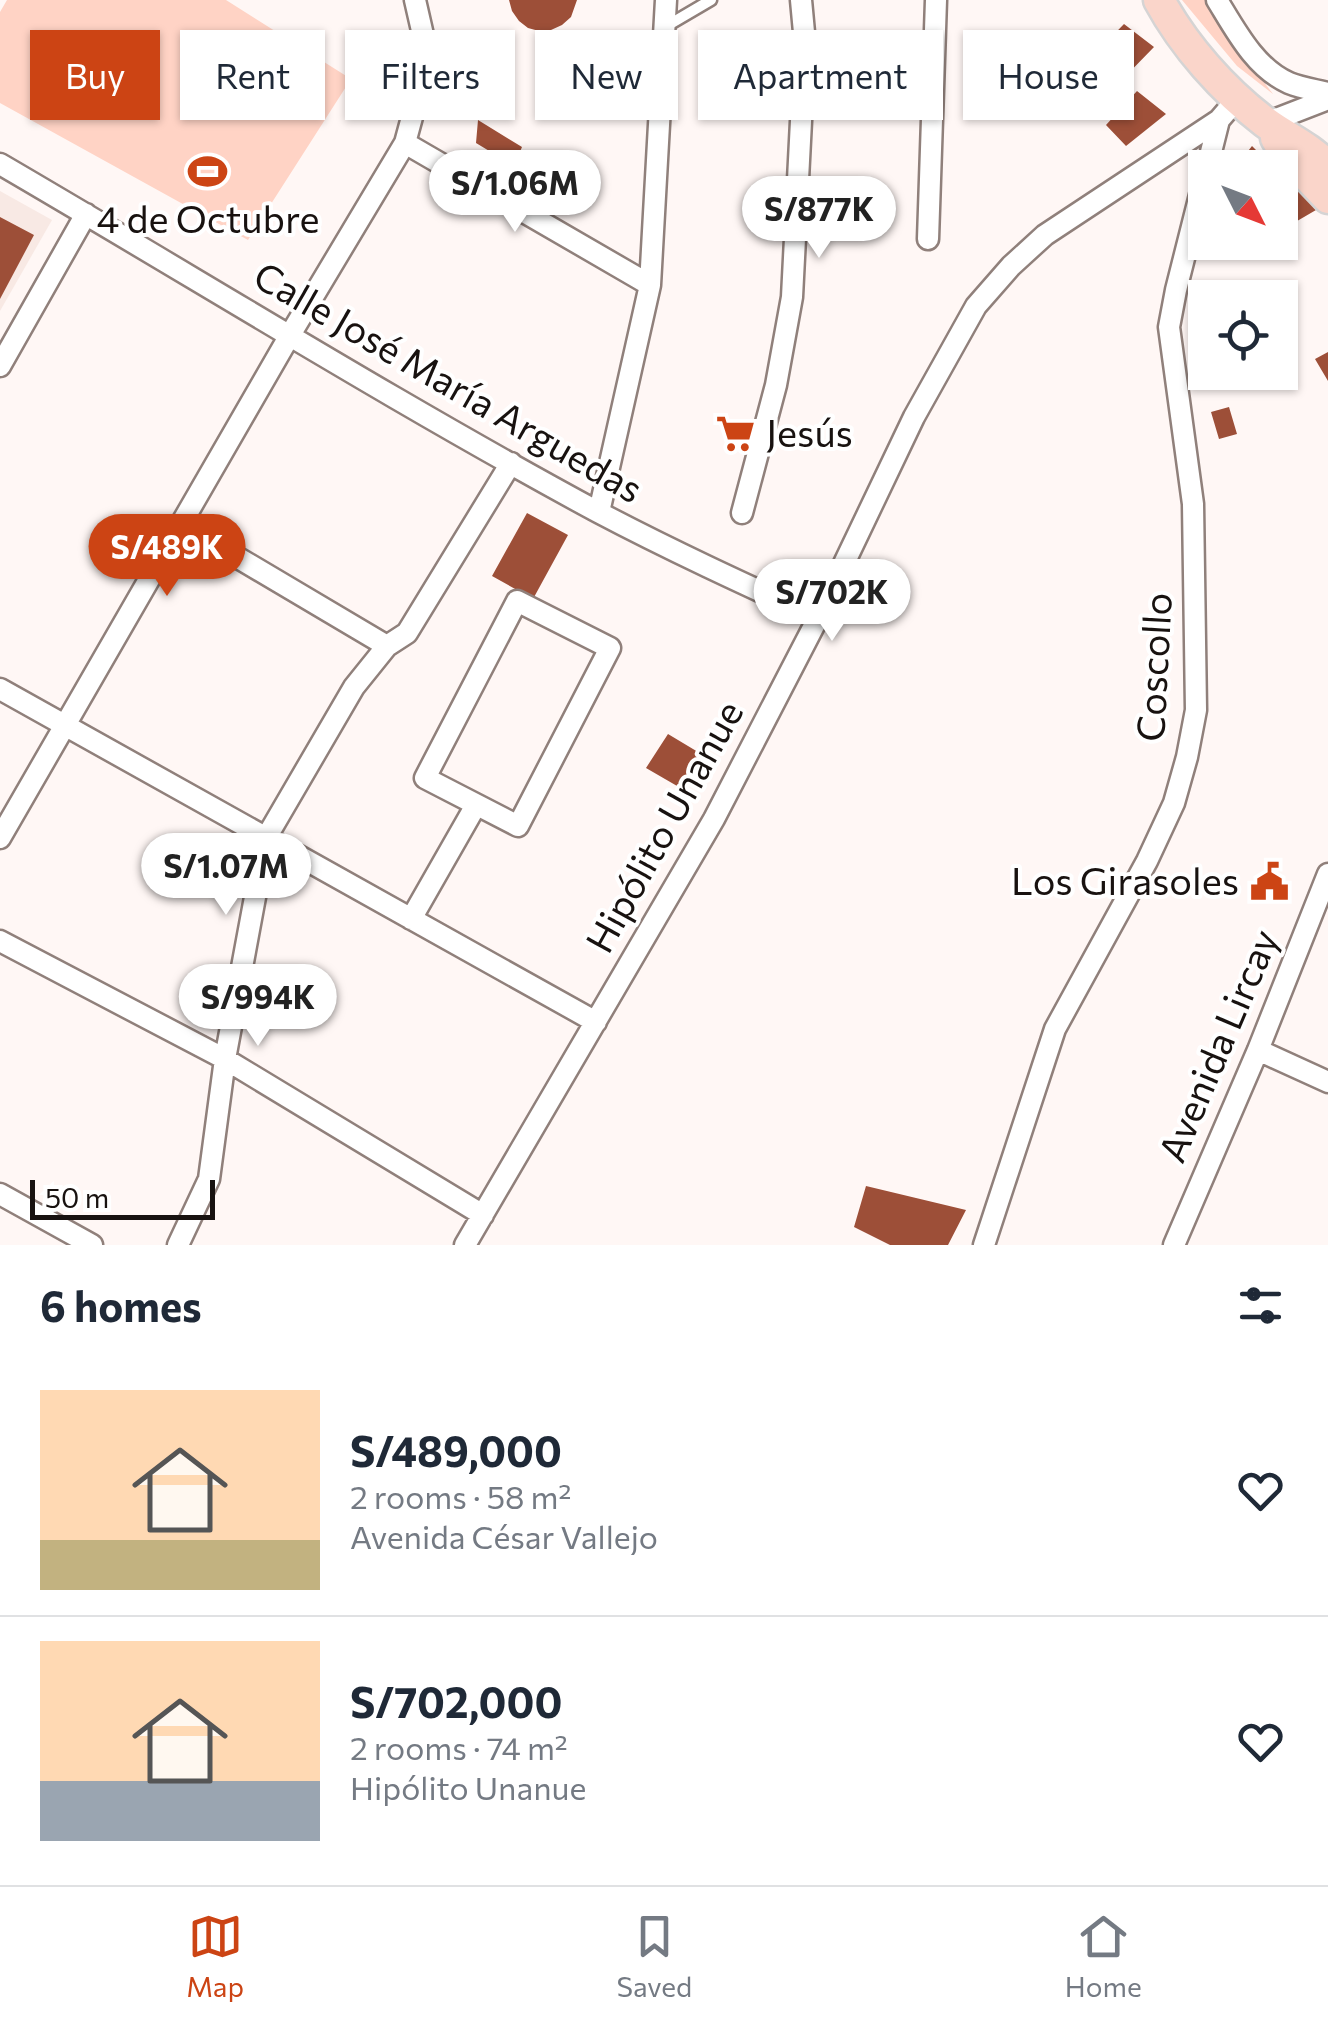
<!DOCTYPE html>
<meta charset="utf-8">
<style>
:root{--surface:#fff;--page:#f6f6f7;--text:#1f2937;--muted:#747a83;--line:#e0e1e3;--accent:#cc4414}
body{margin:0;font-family:Commissioner,sans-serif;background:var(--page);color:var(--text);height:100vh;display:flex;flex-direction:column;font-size:38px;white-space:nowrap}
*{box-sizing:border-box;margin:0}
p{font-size:32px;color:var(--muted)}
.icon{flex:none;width:55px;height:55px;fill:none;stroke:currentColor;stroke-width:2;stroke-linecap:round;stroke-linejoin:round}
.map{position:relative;height:1245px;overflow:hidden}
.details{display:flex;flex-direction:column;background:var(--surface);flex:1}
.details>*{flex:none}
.banner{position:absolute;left:30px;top:30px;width:1270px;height:90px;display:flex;gap:20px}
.needle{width:65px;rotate:132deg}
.tools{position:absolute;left:1188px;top:150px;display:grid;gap:20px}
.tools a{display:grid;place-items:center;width:110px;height:110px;border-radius:0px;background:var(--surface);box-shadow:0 2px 8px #0004;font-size:50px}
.scale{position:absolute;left:30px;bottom:25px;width:185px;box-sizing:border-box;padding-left:10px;border:5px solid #181210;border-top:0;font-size:28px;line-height:35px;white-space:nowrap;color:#181210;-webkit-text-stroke:8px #fff;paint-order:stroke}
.price{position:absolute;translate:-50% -85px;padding:0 22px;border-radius:35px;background:#fff;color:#222;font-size:32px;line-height:65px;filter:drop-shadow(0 2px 5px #0008)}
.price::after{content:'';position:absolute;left:50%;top:60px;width:30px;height:22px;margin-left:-15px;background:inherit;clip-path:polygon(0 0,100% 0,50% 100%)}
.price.selected{background:var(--accent);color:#fff}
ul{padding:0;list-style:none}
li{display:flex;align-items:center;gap:30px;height:250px;padding:0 40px}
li+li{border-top:2px solid var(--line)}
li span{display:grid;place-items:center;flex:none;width:280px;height:200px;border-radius:0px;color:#555}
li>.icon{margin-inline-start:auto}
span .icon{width:120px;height:120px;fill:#fffc;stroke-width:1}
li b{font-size:42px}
h2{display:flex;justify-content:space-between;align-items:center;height:120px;padding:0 40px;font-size:42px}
.tag{padding:0 35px;border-radius:0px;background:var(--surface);box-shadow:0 2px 8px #0004;font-size:35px;line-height:90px}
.tag.selected{background:var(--accent);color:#fff}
.menu{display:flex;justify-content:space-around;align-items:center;height:140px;border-top:2px solid var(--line);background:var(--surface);font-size:28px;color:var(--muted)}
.menu a{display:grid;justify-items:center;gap:5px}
.menu .selected{color:var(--accent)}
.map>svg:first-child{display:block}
.built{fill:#f8e9e4}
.green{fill:#ffd3c5}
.building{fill:#9d4f38}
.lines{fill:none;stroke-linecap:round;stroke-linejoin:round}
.lane-casing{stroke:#90807b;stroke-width:15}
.street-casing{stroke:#90807b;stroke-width:25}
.primary-casing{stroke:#d5d4d4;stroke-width:35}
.lane{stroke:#fff;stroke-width:10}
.street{stroke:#fff;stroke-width:20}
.primary{stroke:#fad5ca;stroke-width:30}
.labels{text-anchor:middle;stroke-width:8;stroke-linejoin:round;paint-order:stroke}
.poi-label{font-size:38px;fill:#181210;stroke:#fff}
.street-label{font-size:38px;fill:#181210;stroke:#fff}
</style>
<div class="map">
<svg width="1328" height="1245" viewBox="0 0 1328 1245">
<rect width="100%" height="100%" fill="#fff7f5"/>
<path class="built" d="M 0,191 L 52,220 L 0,311 Z"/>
<path class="green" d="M 7,0 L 226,0 L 351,79 L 248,240 L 0,103 L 0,12 Z
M 1182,0 L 1211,0 L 1236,45 L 1273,94 L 1237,66 Z"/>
<path class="building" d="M 509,0 L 577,0 L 571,17 L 562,25 L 551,30 L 539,31 L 528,28 L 519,21 L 512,11 Z
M 1124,24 L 1154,47 L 1117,85 L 1092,57 Z
M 1137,91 L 1166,114 L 1126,146 L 1106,125 Z
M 478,120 L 522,147 L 514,166 L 476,143 Z
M 1252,146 L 1274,168 L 1242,168 L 1238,164 Z
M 1289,179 L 1316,210 L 1280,231 L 1280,188 Z
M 0,217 L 34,235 L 0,299 Z
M 1328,352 L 1328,381 L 1315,359 Z
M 1229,407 L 1237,434 L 1219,439 L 1211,412 Z
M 527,513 L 568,535 L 533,599 L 492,576 Z
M 668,734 L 703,755 L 684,790 L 646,768 Z
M 866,1186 L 966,1210 L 948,1245 L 890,1245 L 854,1227 Z"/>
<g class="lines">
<defs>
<path id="lane" d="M 665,27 L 711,0"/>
<path id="street" d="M 1217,0 C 1236,31 1255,68 1289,83 C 1301,88 1316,90 1328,93
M 1266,123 L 1328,99
M 405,143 L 650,285
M 0,164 C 199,280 396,403 598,512 C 670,550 744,584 818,618
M 1207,168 L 1219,120
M 928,239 L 936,0
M 0,366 L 86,214
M 599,512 L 650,285 L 666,0
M 742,513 L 776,385 L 792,297 L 805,43 L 801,0
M 181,524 L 387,646
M 517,601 L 610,648 L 518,826 L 425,778 Z
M 0,689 L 596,1022
M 0,838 L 290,335 L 405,143 L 421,84 L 423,35 L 415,0
M 411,919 L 476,805
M 0,941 L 225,1059 L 483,1215
M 1258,1050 L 1328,1082
M 0,1194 L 92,1245
M 178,1245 L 209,1179 L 225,1059 L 266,838 L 354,687 L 387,646 L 407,633 L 511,463
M 465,1245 L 714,819 L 818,618 L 914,417 L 976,306 L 1011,266 L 1045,235 L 1219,120 L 1238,98
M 984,1245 L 1055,1029 L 1147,861 L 1174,803 L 1187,757 L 1196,710 L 1193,504 L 1169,327 L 1176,290 L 1205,175
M 1174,1245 L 1258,1050 L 1328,874"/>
<path id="primary" d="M 1159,0 C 1184,46 1223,90 1265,122 C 1288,139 1307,145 1328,167
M 1276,138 L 1285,153 L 1328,198"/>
</defs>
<use href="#lane" class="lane-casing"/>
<use href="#street" class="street-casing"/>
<use href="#primary" class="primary-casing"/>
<use href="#lane" class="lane"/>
<use href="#street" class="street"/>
<use href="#primary" class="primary"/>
</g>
<defs>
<symbol id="stadium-bare" viewBox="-9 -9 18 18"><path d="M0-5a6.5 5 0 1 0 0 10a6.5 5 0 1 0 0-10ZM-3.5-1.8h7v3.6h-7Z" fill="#cc4414" stroke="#fff" stroke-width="2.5" paint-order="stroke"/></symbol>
<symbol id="supermarket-bare" viewBox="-9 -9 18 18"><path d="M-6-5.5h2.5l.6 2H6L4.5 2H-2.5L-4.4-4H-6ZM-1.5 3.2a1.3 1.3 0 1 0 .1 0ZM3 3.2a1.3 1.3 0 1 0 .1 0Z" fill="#cc4414" stroke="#fff" stroke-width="2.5" paint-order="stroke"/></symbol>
<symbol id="civic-bare" viewBox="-9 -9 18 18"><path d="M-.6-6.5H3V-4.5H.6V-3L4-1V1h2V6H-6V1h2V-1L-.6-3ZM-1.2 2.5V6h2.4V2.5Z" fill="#cc4414" stroke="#fff" stroke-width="2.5" paint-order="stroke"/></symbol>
</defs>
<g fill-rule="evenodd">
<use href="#stadium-bare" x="180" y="144" width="55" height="55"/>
<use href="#supermarket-bare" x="708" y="406" width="55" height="55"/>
<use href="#civic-bare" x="1242" y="854" width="55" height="55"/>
</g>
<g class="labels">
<g class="poi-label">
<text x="208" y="233">4 de Octubre</text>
<text x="766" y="447" text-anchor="start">Jesús</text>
<text x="1239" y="895" text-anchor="end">Los Girasoles</text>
</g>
<g class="street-label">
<text transform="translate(448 383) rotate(30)" y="13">Calle José María Arguedas</text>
<text transform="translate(1155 667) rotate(-87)" y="13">Coscollo</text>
<text transform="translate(665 827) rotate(-61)" y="13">Hipólito Unanue</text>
<text transform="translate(1219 1046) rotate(-67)" y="13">Avenida Lircay</text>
</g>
</g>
</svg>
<div class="tools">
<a><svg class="needle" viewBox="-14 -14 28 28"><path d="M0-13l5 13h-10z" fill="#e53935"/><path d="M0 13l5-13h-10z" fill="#747a83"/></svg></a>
<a><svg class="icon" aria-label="locate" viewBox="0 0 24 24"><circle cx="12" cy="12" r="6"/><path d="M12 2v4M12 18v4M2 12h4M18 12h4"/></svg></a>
</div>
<div class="scale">50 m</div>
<b class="price" style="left:515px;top:235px">S/1.06M</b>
<b class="price" style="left:819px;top:261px">S/877K</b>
<b class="price selected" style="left:167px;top:599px">S/489K</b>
<b class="price" style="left:832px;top:644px">S/702K</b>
<b class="price" style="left:226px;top:918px">S/1.07M</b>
<b class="price" style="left:258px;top:1049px">S/994K</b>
<div class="banner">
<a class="tag selected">Buy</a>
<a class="tag">Rent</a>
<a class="tag">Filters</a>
<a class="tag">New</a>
<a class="tag">Apartment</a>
<a class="tag">House</a>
</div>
</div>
<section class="details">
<h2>6 homes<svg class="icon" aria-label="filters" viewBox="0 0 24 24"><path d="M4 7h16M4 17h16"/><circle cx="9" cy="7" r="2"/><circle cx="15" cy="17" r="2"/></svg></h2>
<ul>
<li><span style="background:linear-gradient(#ffd9b3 75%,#c2b280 0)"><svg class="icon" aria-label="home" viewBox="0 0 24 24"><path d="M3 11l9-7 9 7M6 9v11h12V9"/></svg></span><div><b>S/489,000</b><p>2 rooms · 58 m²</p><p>Avenida César Vallejo</p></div><svg class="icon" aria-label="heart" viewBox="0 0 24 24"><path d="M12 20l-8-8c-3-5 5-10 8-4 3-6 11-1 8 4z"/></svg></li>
<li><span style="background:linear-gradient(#ffd9b3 70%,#9aa5b1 0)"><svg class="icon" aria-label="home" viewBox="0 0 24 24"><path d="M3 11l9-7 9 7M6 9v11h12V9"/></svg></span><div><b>S/702,000</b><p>2 rooms · 74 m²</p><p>Hipólito Unanue</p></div><svg class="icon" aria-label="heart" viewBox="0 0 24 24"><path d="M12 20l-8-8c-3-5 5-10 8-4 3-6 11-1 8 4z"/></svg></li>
</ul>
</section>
<nav class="menu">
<a class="selected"><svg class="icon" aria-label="map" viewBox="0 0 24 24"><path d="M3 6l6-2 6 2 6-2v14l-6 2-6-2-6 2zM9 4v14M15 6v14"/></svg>Map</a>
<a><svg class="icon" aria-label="saved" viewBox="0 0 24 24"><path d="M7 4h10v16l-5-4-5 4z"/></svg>Saved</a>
<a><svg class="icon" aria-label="home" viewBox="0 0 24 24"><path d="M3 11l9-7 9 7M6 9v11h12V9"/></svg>Home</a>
</nav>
